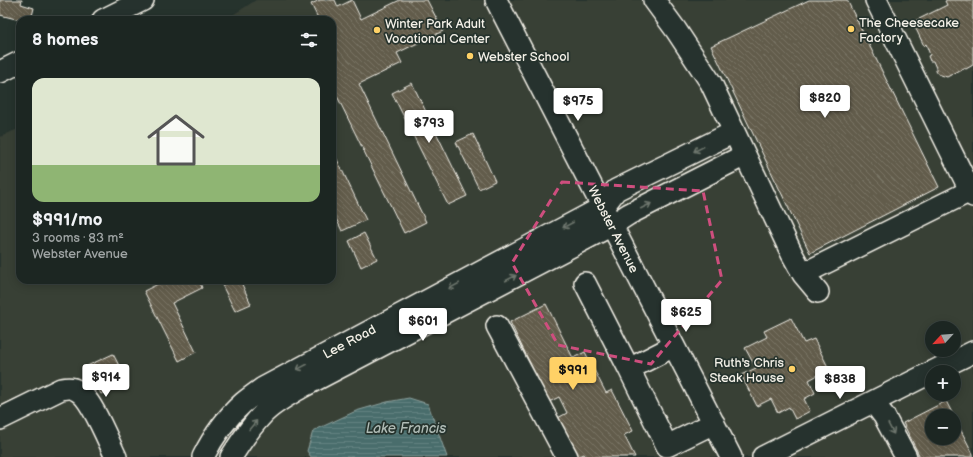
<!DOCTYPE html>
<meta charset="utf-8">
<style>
:root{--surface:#1c2622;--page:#29322f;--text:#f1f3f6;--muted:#a0a5a5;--line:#3a4340;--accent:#ffd166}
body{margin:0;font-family:"Balsamiq Sans",sans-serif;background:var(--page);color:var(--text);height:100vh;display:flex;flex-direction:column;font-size:15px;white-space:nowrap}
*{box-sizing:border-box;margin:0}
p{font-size:13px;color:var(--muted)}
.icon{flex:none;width:22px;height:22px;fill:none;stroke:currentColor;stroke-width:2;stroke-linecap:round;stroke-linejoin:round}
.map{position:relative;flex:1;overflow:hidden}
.sheet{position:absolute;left:16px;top:16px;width:320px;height:268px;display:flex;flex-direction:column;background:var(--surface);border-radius:12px;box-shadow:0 2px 10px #0003,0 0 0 1px var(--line)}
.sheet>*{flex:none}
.needle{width:26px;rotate:244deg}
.buttons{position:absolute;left:925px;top:321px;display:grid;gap:8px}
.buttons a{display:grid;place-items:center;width:36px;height:36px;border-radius:50%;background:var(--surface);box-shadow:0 2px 10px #0003,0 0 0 1px var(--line);font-size:20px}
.price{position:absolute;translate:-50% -34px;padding:0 9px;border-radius:4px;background:#fff;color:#222;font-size:13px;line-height:26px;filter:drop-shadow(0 1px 2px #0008)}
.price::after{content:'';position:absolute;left:50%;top:24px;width:12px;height:9px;margin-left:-6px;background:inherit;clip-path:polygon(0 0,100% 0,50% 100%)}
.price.on{background:var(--accent);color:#111}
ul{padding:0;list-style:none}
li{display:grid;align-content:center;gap:8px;height:212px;padding:0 16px}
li+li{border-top:1px solid var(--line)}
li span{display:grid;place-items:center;height:124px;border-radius:12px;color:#555}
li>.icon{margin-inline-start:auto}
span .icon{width:72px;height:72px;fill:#fffc;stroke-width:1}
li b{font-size:17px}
h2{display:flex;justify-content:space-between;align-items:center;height:48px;padding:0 16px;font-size:17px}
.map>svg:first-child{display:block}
.built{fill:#383f36;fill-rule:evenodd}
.water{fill:url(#water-rules);stroke:#8da29e}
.building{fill:url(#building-back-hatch);stroke:#f4f1e8;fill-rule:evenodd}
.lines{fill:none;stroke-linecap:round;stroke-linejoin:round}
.minor-casing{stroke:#f4f1e8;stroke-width:24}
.minor{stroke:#26332d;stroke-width:21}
.oneway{stroke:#6e766e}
.marked{fill:none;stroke:#ce4e7e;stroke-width:3;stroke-dasharray:8 5;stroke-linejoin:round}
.poi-dot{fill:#ffd166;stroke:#26332d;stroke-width:1.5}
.labels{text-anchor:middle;stroke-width:3.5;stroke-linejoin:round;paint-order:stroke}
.poi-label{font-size:13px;fill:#f4f1e8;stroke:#26332d;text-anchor:start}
.street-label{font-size:13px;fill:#f4f1e8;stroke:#26332d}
.water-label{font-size:14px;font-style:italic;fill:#b0bcb6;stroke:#26332d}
</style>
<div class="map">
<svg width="973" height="457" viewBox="0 0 973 457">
<defs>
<pattern id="water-rules" width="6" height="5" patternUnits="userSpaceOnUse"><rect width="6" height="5" fill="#496d6c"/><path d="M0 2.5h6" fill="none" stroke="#648281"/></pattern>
<pattern id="building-back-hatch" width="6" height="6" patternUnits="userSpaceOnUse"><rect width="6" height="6" fill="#625c4b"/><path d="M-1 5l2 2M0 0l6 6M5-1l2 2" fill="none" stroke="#797465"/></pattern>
</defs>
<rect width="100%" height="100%" fill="#26332d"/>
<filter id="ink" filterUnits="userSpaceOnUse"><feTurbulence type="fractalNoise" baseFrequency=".025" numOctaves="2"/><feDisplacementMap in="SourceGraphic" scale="8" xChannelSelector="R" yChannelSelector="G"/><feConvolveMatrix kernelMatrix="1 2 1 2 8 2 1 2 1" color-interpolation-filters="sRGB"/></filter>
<g filter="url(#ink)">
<path class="built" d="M 256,0 L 973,0 L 973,457 L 0,457 L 0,137 L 20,128 L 20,280 L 332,280 L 332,20 L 225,20 ZM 932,328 L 954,328 L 954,350 L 932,350 ZM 932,372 L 954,372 L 954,394 L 932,394 ZM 932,416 L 954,416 L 954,438 L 932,438 Z"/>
<path class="water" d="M 409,398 L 428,404 L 447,457 L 311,457 L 307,451 L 313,431 L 356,411 L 387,402 Z"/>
<path class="building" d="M 0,0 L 22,0 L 21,4 L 34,8 L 31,20 L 20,20 L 0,15 Z
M 320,0 L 335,0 L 338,7 L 352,0 L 361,19 L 400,0 L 427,0 L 443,31 L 397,53 L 402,63 L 359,84 L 426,222 L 404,233 L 336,94 L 332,96 L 332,59 L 336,56 L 332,47 L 332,20 L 319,20 L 311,4 Z
M 809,0 L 847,0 L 939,187 L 810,253 L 711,46 Z
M 947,0 L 973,0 L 973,65 L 966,69 L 964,68 L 947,77 L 938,74 L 936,71 L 936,68 L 933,61 L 930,61 L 928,56 L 930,55 L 926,44 L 924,46 L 917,31 L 914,27 L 913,22 L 947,5 L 945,1 Z
M 412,83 L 467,196 L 448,205 L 392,93 Z
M 473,134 L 495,181 L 479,189 L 456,142 Z
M 332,149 L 366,220 L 342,231 L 332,210 Z
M 364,233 L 377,259 L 361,267 L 349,241 Z
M 166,280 L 199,280 L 202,288 L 172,303 L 196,352 L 179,361 L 144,291 Z
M 233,280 L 240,280 L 251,304 L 235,311 L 222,285 Z
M 546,304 L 573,358 L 585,352 L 606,393 L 612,390 L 633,431 L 624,435 L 635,457 L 586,457 L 584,454 L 578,457 L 570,457 L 552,421 L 567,413 L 559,397 L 549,402 L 510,322 Z
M 791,318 L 804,343 L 814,339 L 829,369 L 809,380 L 815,393 L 804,399 L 810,411 L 795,419 L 789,407 L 778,413 L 771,399 L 757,406 L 741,375 L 756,368 L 745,348 L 767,337 L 764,331 Z
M 113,354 L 127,381 L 101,394 L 87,366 Z
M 946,401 L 973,454 L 973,457 L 920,457 L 903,423 ZM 932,416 L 954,416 L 954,438 L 932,438 Z"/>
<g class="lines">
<defs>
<path id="minor" d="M 496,0 L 731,457
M 654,0 L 676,30 L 711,83 L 792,254 L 803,274 L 818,292
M 876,0 L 973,196
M 103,20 L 143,0
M 0,72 L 20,62
M 803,274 L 970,191
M 585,283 L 629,369
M 497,326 L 567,457
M 674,346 L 629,369 L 667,446 L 714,423
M 932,372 L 973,352
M 873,402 L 884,416 L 906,457
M 0,419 L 61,389 C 66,388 72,387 76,390 C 91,396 108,441 116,457
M 203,457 C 213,437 226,418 243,403 C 249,398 256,393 263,388 L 603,207 L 616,190 L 734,132
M 231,457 C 241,442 250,427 263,414 C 273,403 289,395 302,387 L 612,225 L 629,214 L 745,155
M 763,457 L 932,372"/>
</defs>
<use href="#minor" class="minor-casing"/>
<use href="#minor" class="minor"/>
</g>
<defs><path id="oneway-shaft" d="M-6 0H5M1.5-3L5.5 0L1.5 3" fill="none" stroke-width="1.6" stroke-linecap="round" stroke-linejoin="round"/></defs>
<g class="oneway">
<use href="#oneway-shaft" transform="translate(699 149) rotate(154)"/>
<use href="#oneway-shaft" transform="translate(646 206) rotate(-27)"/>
<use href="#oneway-shaft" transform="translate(568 225) rotate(152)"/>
<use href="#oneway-shaft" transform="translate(511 278) rotate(-28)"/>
<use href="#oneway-shaft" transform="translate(454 286) rotate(152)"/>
<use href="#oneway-shaft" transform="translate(302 367) rotate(152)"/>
<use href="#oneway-shaft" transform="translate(253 425) rotate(-50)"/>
<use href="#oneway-shaft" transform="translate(891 429) rotate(62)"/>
</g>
</g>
<path class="marked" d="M 562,182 L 703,191 L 722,280 L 651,364 L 558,345 L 512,263 Z"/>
<g class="poi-dot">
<circle cx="851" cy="29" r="4"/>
<circle cx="377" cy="30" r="4"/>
<circle cx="470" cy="56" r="4"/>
<circle cx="792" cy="369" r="4"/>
</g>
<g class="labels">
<g class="poi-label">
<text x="859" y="27">The Cheesecake<tspan x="859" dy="15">Factory</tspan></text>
<text x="385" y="28">Winter Park Adult<tspan x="385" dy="15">Vocational Center</tspan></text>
<text x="478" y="61">Webster School</text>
<text x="784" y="367" text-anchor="end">Ruth's Chris<tspan x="784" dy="15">Steak House</tspan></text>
</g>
<g class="street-label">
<text transform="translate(614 229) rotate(63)" y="5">Webster Avenue</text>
<text transform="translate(349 341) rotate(-28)" y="5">Lee Road</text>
</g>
<g class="water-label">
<text x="406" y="433">Lake Francis</text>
</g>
</g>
</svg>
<div class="buttons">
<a><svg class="needle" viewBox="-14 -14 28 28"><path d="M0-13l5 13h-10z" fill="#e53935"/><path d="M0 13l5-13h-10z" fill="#a0a5a5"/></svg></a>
<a>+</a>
<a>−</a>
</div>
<b class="price" style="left:825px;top:119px">$820</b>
<b class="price" style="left:578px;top:122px">$975</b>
<b class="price" style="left:429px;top:144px">$793</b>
<b class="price" style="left:686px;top:333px">$625</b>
<b class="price" style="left:423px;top:342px">$601</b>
<b class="price on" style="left:573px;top:391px">$991</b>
<b class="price" style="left:106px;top:398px">$914</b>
<b class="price" style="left:840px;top:400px">$838</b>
<section class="sheet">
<h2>8 homes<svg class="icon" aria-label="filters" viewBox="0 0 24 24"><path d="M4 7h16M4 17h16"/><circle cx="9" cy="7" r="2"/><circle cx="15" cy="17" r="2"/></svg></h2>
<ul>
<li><span style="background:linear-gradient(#dfe7d0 70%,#8fb573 0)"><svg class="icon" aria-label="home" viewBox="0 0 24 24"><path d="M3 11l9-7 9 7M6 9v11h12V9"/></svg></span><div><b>$991/mo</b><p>3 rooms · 83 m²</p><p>Webster Avenue</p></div></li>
</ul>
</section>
</div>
